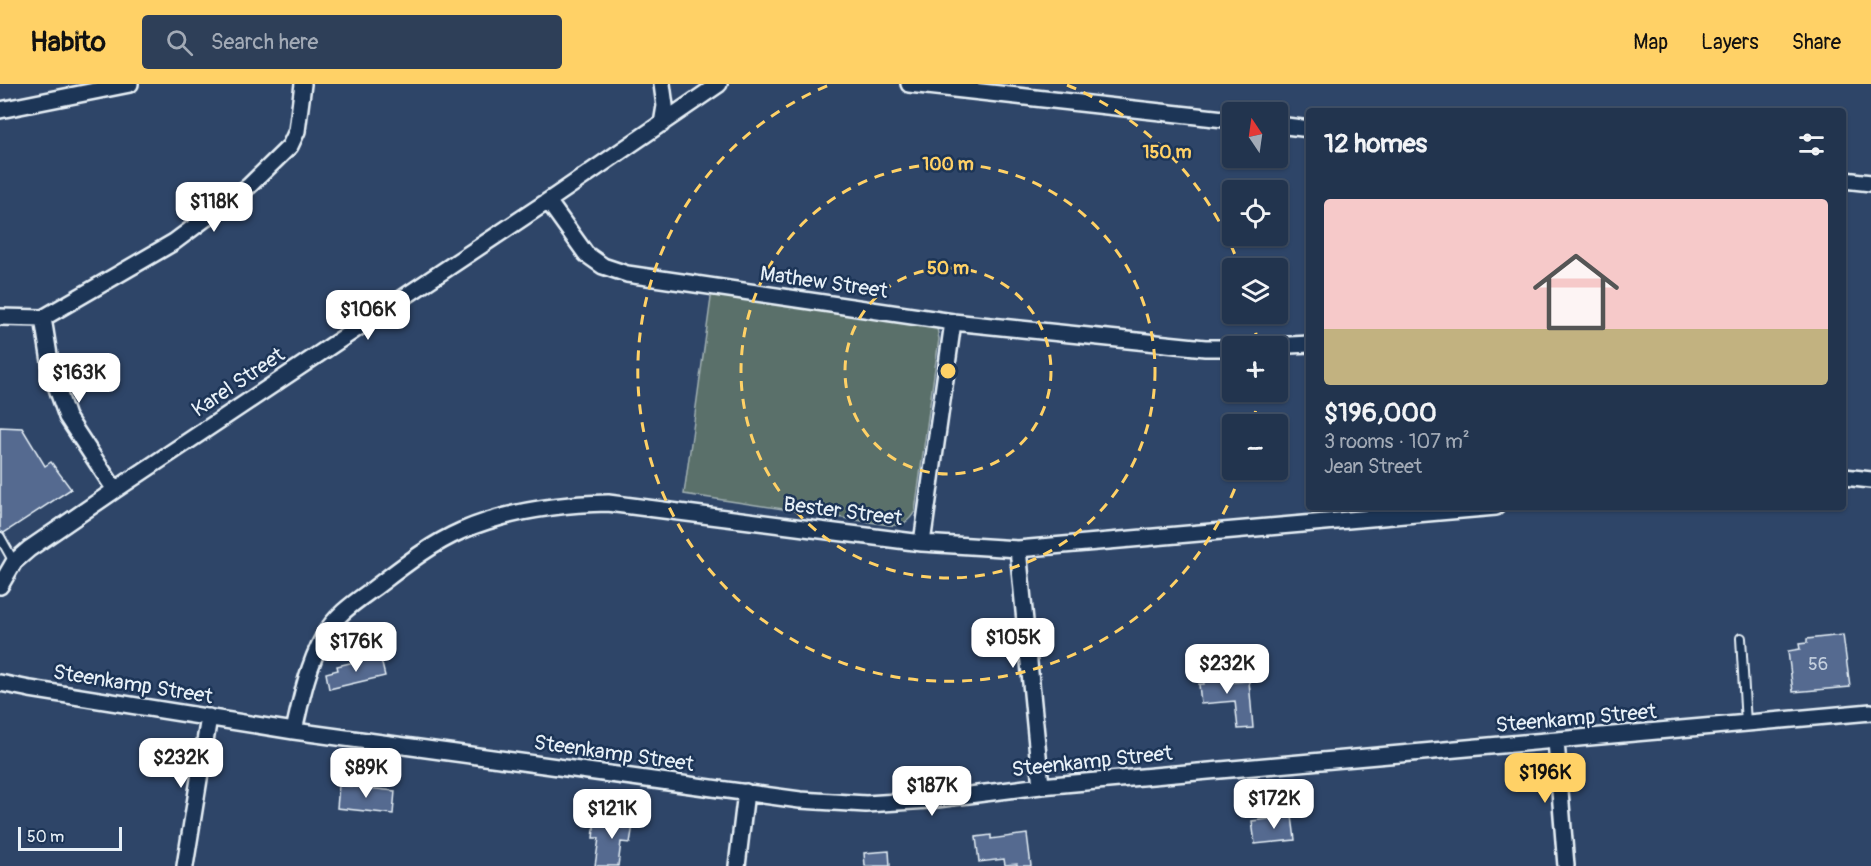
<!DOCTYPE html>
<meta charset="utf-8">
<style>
:root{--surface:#22344e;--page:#2e3f58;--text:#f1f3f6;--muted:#a2aab6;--line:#3f4f66;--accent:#ffd166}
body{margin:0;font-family:Pangolin,sans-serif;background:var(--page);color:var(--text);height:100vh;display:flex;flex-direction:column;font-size:22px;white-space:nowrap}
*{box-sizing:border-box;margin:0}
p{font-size:20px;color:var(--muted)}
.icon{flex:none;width:33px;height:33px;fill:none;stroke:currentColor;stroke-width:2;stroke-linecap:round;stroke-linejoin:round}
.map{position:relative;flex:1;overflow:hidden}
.side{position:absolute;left:1306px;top:24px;width:540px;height:402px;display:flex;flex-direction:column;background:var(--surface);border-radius:6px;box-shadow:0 2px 4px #0004,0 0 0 2px var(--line)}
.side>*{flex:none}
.needle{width:39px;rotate:347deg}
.tools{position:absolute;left:1222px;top:18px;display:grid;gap:12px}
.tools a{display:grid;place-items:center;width:66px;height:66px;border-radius:6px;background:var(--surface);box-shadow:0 2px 4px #0004,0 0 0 2px var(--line);font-size:30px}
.scale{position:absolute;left:18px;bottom:15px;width:104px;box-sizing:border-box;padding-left:6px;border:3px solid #e8f1f8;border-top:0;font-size:16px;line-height:21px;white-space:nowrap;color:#e8f1f8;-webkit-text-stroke:4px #1d3557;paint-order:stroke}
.price{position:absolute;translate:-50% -51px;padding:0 14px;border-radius:12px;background:#fff;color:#222;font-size:20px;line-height:39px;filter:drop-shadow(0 2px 3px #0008)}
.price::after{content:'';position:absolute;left:50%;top:36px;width:18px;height:14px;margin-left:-9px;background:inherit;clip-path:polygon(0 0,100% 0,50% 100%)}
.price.active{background:var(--accent);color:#111}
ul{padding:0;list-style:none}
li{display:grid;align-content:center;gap:12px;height:318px;padding:0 18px}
li span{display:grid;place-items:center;height:186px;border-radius:6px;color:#555}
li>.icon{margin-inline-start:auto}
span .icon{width:108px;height:108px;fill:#fffc;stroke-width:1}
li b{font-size:26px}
h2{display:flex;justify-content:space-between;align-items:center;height:72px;padding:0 18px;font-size:26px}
header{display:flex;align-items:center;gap:36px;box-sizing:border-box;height:84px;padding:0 30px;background:var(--accent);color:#111}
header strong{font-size:28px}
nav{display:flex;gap:33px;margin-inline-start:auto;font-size:21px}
.search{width:420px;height:54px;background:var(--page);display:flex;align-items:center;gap:15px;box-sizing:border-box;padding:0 21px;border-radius:6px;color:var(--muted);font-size:22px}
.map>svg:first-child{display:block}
.green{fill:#5a6f6b;stroke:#a1b0b2;stroke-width:1.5}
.building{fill:#546a90;stroke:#e8f1f8;stroke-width:1.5}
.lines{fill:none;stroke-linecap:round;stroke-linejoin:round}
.service-casing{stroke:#e8f1f8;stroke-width:12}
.minor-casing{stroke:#e8f1f8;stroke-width:20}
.service{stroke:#1d3557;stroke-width:8}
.minor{stroke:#1d3557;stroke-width:15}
.ring{fill:none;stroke:#ffd166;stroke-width:3;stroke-dasharray:10 8}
.labels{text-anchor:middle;stroke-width:5;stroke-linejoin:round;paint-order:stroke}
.number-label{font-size:18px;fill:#c3cfde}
.street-label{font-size:21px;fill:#e8f1f8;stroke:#1d3557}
.centre{fill:#ffd166;stroke:#1d3557;stroke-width:3}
.ring-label{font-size:18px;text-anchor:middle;font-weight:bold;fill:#ffd166;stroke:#1d3557;stroke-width:5;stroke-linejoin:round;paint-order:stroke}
</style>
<header>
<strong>Habito</strong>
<div class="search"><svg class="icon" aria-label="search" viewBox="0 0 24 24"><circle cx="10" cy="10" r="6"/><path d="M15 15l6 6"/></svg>Search here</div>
<nav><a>Map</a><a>Layers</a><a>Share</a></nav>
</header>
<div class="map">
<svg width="1871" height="782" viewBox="0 0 1871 782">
<rect width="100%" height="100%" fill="#2e4568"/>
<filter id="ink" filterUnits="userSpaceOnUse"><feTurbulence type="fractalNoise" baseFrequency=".0167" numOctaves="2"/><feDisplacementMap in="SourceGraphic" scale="12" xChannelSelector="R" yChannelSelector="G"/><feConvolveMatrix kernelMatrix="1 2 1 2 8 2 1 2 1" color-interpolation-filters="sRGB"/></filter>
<g filter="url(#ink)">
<path class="green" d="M 712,207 L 931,239 L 937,244 L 939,255 L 915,427 C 909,438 902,442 889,441 L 684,410 Z"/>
<path class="building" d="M 0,343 L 22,344 L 45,382 L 51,378 L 71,405 L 4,449 L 0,447 Z
M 1843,551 L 1850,603 L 1793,608 L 1788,567 L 1800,565 L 1799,560 L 1807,559 L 1807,555 Z
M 380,572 L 385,592 L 329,605 L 326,589 L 338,586 L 337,582 Z
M 1221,583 L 1222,599 L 1249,597 L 1253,644 L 1238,645 L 1235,617 L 1201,620 L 1199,600 L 1204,600 L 1202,584 Z
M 339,701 L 395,707 L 393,730 L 337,724 Z
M 1292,732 L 1295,756 L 1255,760 L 1252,737 Z
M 619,733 L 634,735 L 630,759 L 621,758 L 618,782 L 595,782 L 599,754 L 593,754 L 595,737 L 618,740 Z
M 1027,750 L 1031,782 L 1017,782 L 1017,780 L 1005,781 L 1004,775 L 979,778 L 976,753 L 991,751 L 991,755 Z
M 889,767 L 890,782 L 865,782 L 864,769 Z"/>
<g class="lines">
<defs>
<path id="service" d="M 0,453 L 14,478
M 1741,554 L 1746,640"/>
<path id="minor" d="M 909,0 L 1233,36
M 0,26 L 130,0
M 662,40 L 665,22 L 662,0
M 1278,41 L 1310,45
M 1844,96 L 1871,99
M 548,117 L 586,170 L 603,182 L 627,190 L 953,238 L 1205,264 L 1233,264
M 0,233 L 43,234
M 43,234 L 174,158 L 249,102 L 290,62 L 297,47 L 303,0
M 43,234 L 52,290 L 67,333 L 115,406
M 1270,262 L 1310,260
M 1844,393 L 1871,396
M 922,459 L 953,238
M 1018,465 L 1041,702
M 0,502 L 14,478 L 29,465 L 115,406 L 548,117 L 719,0
M 0,599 L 30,605 L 294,647 L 800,716 L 866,720 L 929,716 L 1041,702 L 1871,628
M 294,647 C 301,615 308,581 324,552 C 335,531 355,518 373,505 C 401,484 429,461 461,447 C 507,427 559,420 608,419 L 922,459 L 1018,465 L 1496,423
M 1556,657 L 1566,782
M 185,782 L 209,633
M 737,782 L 746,708"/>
</defs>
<use href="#service" class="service-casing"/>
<use href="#minor" class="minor-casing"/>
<use href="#service" class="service"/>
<use href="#minor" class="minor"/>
</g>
</g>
<g class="ring">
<circle cx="948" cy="287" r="103"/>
<circle cx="948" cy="287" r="207"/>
<path d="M1257 309A310 310 0 0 1 1254 338M1241 388A310 310 0 1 1 829 1M1067 1A310 310 0 0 1 1240 184M1253 231A310 310 0 0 1 1257 260"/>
</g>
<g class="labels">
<g class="number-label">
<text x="1818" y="586">56</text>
</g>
<g class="street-label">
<text transform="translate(824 198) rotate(8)" y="7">Mathew Street</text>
<text transform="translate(238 298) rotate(-34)" y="7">Karel Street</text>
<text transform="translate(843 427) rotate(7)" y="7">Bester Street</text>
<text transform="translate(133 600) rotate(9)" y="7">Steenkamp Street</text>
<text transform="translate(1576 634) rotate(-5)" y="7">Steenkamp Street</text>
<text transform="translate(614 669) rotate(8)" y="7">Steenkamp Street</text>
<text transform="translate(1092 677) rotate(-6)" y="7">Steenkamp Street</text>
</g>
</g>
<circle cx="948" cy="287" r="9" class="centre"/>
<g class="ring-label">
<text x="1167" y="74">150 m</text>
<text x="948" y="86">100 m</text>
<text x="948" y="190">50 m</text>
</g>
</svg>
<div class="tools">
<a><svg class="needle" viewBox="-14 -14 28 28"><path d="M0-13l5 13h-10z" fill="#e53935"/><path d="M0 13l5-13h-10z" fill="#a2aab6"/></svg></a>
<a><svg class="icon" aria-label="locate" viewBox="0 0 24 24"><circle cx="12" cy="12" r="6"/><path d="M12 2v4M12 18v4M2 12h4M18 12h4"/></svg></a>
<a><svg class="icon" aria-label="layers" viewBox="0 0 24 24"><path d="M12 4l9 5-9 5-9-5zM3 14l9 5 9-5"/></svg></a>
<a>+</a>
<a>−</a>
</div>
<div class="scale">50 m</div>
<b class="price" style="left:214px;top:149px">$118K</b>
<b class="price" style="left:368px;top:257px">$106K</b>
<b class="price" style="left:79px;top:320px">$163K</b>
<b class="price" style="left:1013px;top:585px">$105K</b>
<b class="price" style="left:356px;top:589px">$176K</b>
<b class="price" style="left:1227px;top:611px">$232K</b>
<b class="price" style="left:181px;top:705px">$232K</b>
<b class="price" style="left:366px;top:715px">$89K</b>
<b class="price active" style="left:1545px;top:720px">$196K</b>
<b class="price" style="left:932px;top:733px">$187K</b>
<b class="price" style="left:1274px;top:746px">$172K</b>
<b class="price" style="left:612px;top:756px">$121K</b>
<section class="side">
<h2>12 homes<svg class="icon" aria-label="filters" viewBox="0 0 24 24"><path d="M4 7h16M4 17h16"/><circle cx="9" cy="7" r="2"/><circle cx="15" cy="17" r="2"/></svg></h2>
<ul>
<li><span style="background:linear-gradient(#f6c9c9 70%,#c2b280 0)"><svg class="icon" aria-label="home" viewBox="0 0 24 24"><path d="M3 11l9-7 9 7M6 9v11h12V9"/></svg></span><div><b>$196,000</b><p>3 rooms · 107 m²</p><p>Jean Street</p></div></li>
</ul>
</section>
</div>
